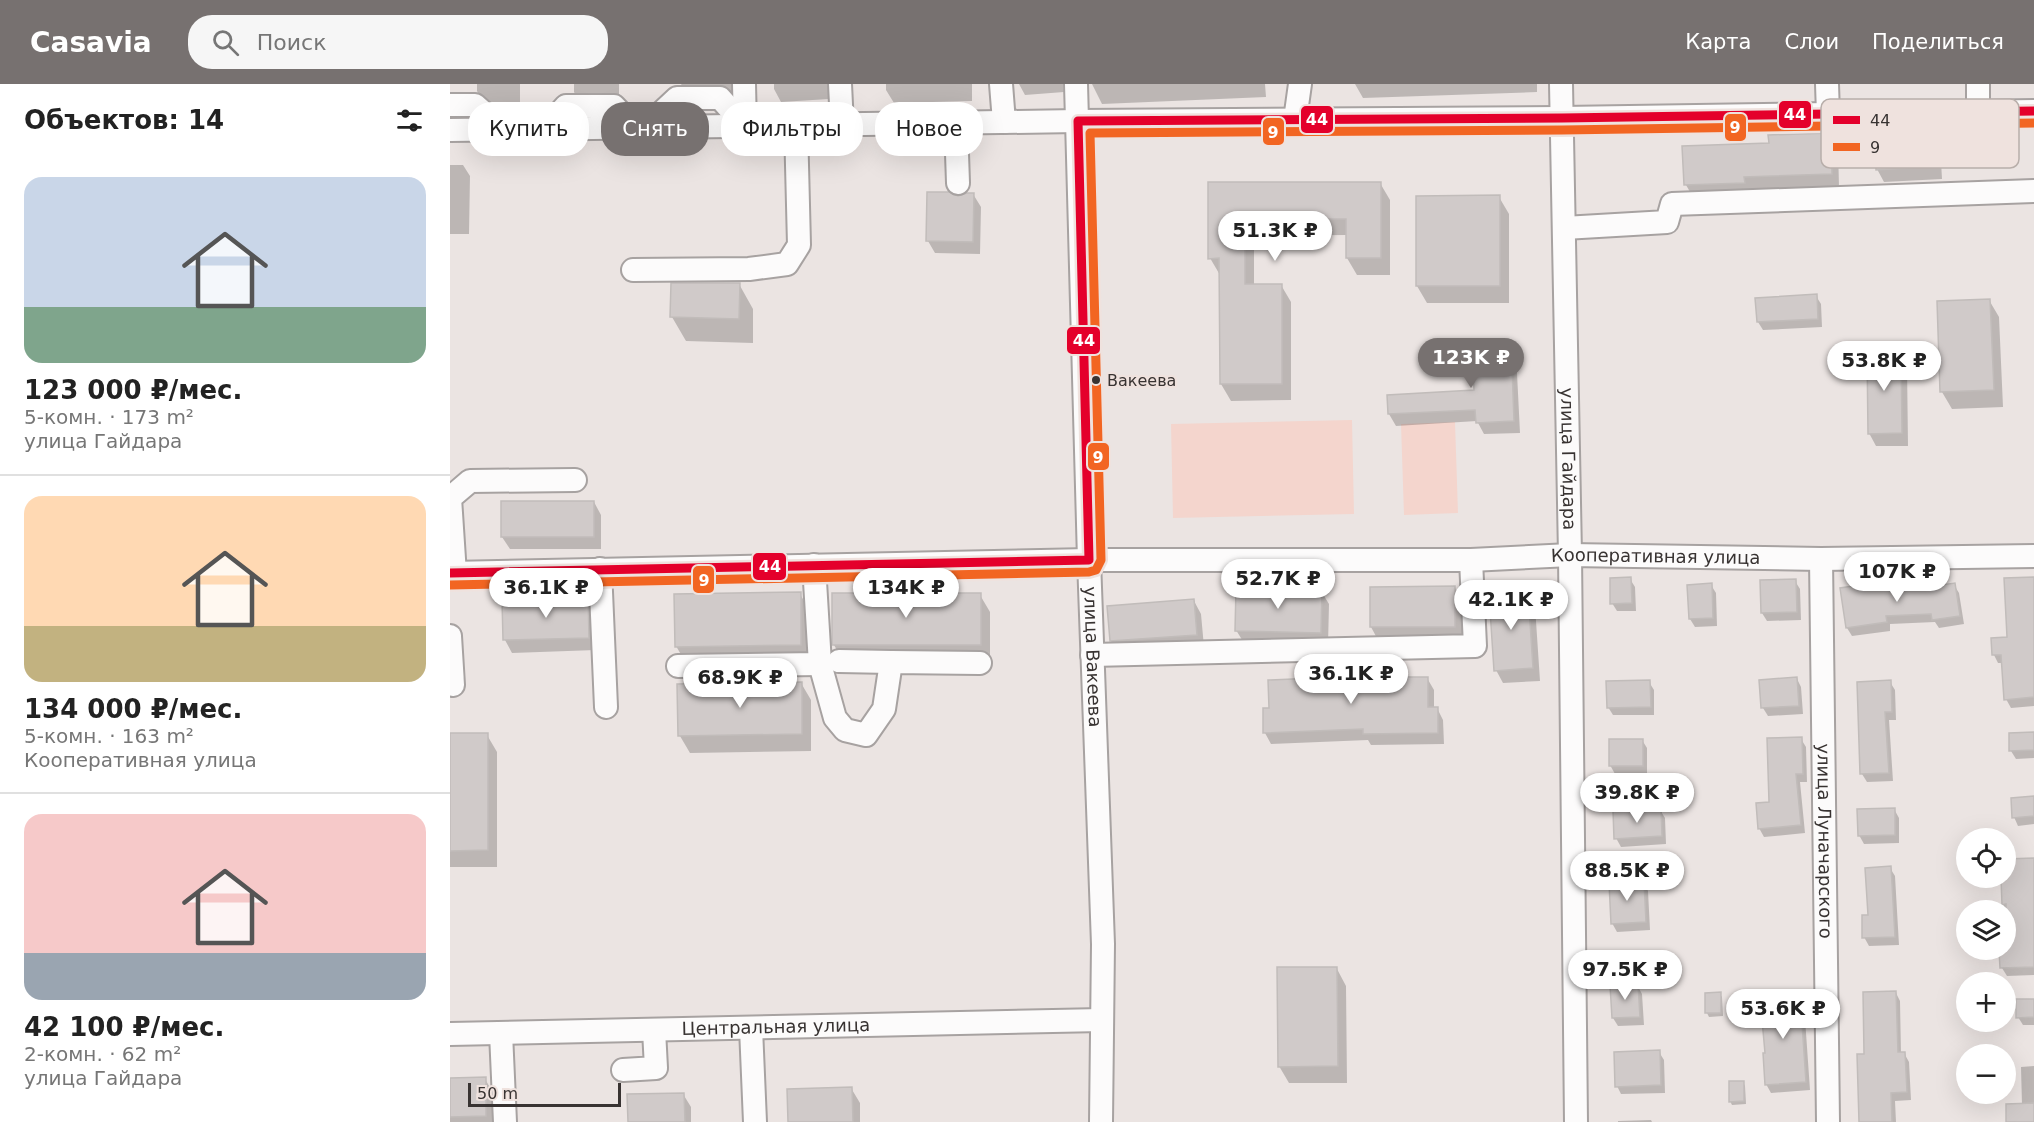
<!DOCTYPE html>
<html lang="ru">
<meta charset="utf-8">
<style>
:root{--surface:#fff;--page:#f6f6f6;--text:#222;--muted:#767676;--line:#e0e0e0;--accent:#777170}
body{margin:0;font-family:"DejaVu Sans",sans-serif;background:var(--page);color:var(--text);height:100vh;display:flex;flex-direction:column;font-size:22px;white-space:nowrap}
*{box-sizing:border-box;margin:0}
p{font-size:20px;color:var(--muted)}
.icon{flex:none;width:33px;height:33px;fill:none;stroke:currentColor;stroke-width:2;stroke-linecap:round;stroke-linejoin:round}
.map{position:relative;flex:1;overflow:hidden}
.side{display:flex;flex-direction:column;background:var(--surface);width:450px}
.side>*{flex:none}
.guide{position:absolute;left:18px;top:18px;width:570px;height:54px;display:flex;gap:12px}
.tools{position:absolute;left:1506px;top:744px;display:grid;gap:12px}
.tools a{display:grid;place-items:center;width:60px;height:60px;border-radius:50%;background:var(--surface);box-shadow:0 6px 24px #0002;font-size:30px}
.scale{position:absolute;left:18px;bottom:15px;width:153px;box-sizing:border-box;padding-left:6px;border:3px solid #383332;border-top:0;font-size:16px;line-height:21px;white-space:nowrap;color:#383332;-webkit-text-stroke:4px #efe2de;paint-order:stroke}
.price{position:absolute;translate:-50% -51px;padding:0 14px;border-radius:21px;background:#fff;color:#222;font-size:20px;line-height:39px;filter:drop-shadow(0 2px 3px #0008)}
.price::after{content:'';position:absolute;left:50%;top:36px;width:18px;height:14px;margin-left:-9px;background:inherit;clip-path:polygon(0 0,100% 0,50% 100%)}
.price.current{background:var(--accent);color:#fff}
ul{padding:0;list-style:none}
li{display:grid;align-content:center;gap:12px;height:318px;padding:0 24px}
li+li{border-top:2px solid var(--line)}
li span{display:grid;place-items:center;height:186px;border-radius:18px;color:#555}
li>.icon{margin-inline-start:auto}
span .icon{width:108px;height:108px;fill:#fffc;stroke-width:1}
li b{font-size:26px}
h2{display:flex;justify-content:space-between;align-items:center;height:72px;padding:0 24px;font-size:26px}
.chip{padding:0 21px;border-radius:24px;background:var(--surface);box-shadow:0 6px 24px #0002;font-size:21px;line-height:54px}
.chip.current{background:var(--accent);color:#fff}
header{display:flex;align-items:center;gap:36px;box-sizing:border-box;height:84px;padding:0 30px;background:var(--accent);color:#fff}
header strong{font-size:28px}
nav{display:flex;gap:33px;margin-inline-start:auto;font-size:21px}
.search{width:420px;height:54px;background:var(--page);display:flex;align-items:center;gap:15px;box-sizing:border-box;padding:0 21px;border-radius:24px;color:var(--muted);font-size:22px}
main{display:flex;flex:1;min-height:0}
.map>svg:first-child{display:block}
.green{fill:#f4d5cd}
.shadow{fill:#0003}
.building{fill:#d0cac9;stroke:#c1bcba;stroke-width:1.5}
.lines{fill:none;stroke-linecap:round;stroke-linejoin:round}
.minor-casing{stroke:#a7a2a1;stroke-width:26}
.minor{stroke:#fcfbfb;stroke-width:22}
.bus-1-casing{stroke:#efe2de;stroke-width:14}
.bus-2-casing{stroke:#efe2de;stroke-width:14}
.bus-1{stroke:#e4002b;stroke-width:9}
.bus-2{stroke:#f26522;stroke-width:9}
.bus-dot{fill:#383332;stroke:#efe2de;stroke-width:2}
.labels{text-anchor:middle;stroke-width:4.5;stroke-linejoin:round;paint-order:stroke}
.bus-label{font-size:16px;fill:#383332;stroke:#efe2de;text-anchor:start}
.street-label{font-size:18px;fill:#383332;stroke:#efe2de}
.key{fill:#efe2de;stroke:#b8aeaa;stroke-width:1.5}
.key-label{font-size:16px;fill:#383332}
.line-badge{stroke:#efe2de;stroke-width:2}
.badge-label{font-size:16px;text-anchor:middle;font-weight:bold;fill:#fff}
</style>
<header>
<strong>Casavia</strong>
<div class="search"><svg class="icon" aria-label="search" viewBox="0 0 24 24"><circle cx="10" cy="10" r="6"/><path d="M15 15l6 6"/></svg>Поиск</div>
<nav><a>Карта</a><a>Слои</a><a>Поделиться</a></nav>
</header>
<main>
<section class="side">
<h2>Объектов: 14<svg class="icon" aria-label="filters" viewBox="0 0 24 24"><path d="M4 7h16M4 17h16"/><circle cx="9" cy="7" r="2"/><circle cx="15" cy="17" r="2"/></svg></h2>
<ul>
<li><span style="background:linear-gradient(#c9d6e8 70%,#7fa58c 0)"><svg class="icon" aria-label="home" viewBox="0 0 24 24"><path d="M3 11l9-7 9 7M6 9v11h12V9"/></svg></span><div><b>123 000 ₽/мес.</b><p>5-комн. · 173 m²</p><p>улица Гайдара</p></div></li>
<li><span style="background:linear-gradient(#ffd9b3 70%,#c2b280 0)"><svg class="icon" aria-label="home" viewBox="0 0 24 24"><path d="M3 11l9-7 9 7M6 9v11h12V9"/></svg></span><div><b>134 000 ₽/мес.</b><p>5-комн. · 163 m²</p><p>Кооперативная улица</p></div></li>
<li><span style="background:linear-gradient(#f6c9c9 75%,#9aa5b1 0)"><svg class="icon" aria-label="home" viewBox="0 0 24 24"><path d="M3 11l9-7 9 7M6 9v11h12V9"/></svg></span><div><b>42 100 ₽/мес.</b><p>2-комн. · 62 m²</p><p>улица Гайдара</p></div></li>
</ul>
</section>
<div class="map">
<svg width="1584" height="1038" viewBox="0 0 1584 1038">
<rect width="100%" height="100%" fill="#ebe4e2"/>
<path class="green" d="M 902,336 L 904,430 L 723,434 L 721,340 Z
M 1005,338 L 1008,429 L 954,431 L 951,340 Z"/>
<path class="shadow" d="M 27,0 L 70,0 L 70,20 L 41,20 L 32,16 L 27,7 Z
M 124,0 L 169,0 L 169,21 L 131,21 L 124,8 Z
M 231,0 L 290,0 L 288,10 L 237,10 Z
M 324,0 L 378,0 L 379,15 L 331,18 L 324,5 Z
M 436,0 L 522,0 L 522,17 L 444,19 L 436,6 Z
M 569,0 L 613,0 L 614,8 L 575,11 Z
M 642,0 L 815,0 L 816,13 L 652,20 Z
M 905,0 L 1087,0 L 1087,8 L 913,14 Z
M 1483,46 L 1490,59 L 1492,95 L 1434,98 L 1427,85 Z
M 1380,50 L 1388,63 L 1389,103 L 1301,105 L 1301,111 L 1243,113 L 1236,101 L 1320,61 Z
M 0,81 L 13,81 L 20,92 L 19,150 L 0,150 Z
M 930,99 L 940,116 L 940,191 L 907,191 L 897,174 L 897,151 L 804,152 L 804,201 L 831,201 L 841,218 L 841,316 L 781,317 L 771,300 L 770,191 L 760,174 L 760,100 Z
M 523,110 L 531,123 L 530,170 L 485,169 L 478,157 L 508,114 Z
M 1049,113 L 1059,130 L 1059,219 L 977,219 L 967,202 Z
M 289,200 L 303,225 L 303,259 L 236,257 L 222,233 Z
M 1366,212 L 1371,220 L 1372,243 L 1313,246 L 1308,238 Z
M 1539,216 L 1549,233 L 1553,323 L 1502,325 L 1492,308 Z
M 1060,258 L 1066,269 L 1070,349 L 1034,350 L 1027,337 L 946,342 L 939,330 L 939,312 L 1026,308 Z
M 1450,268 L 1457,281 L 1458,362 L 1426,362 L 1419,349 Z
M 144,418 L 151,431 L 151,465 L 60,465 L 52,453 Z
M 1584,494 L 1584,622 L 1561,624 L 1556,615 L 1553,579 L 1548,579 L 1544,571 L 1559,554 Z
M 1180,495 L 1185,503 L 1186,527 L 1167,527 L 1162,519 Z
M 1345,497 L 1350,505 L 1351,536 L 1317,537 L 1312,529 Z
M 1430,500 L 1433,504 L 1463,503 L 1465,506 L 1504,501 L 1509,509 L 1514,540 L 1489,544 L 1485,538 L 1440,540 L 1440,547 L 1402,552 L 1397,544 Z
M 1261,501 L 1266,509 L 1267,542 L 1245,543 L 1240,535 Z
M 1005,504 L 1012,517 L 1012,556 L 928,556 L 921,543 Z
M 871,507 L 879,520 L 878,561 L 794,559 L 786,546 Z
M 1078,509 L 1085,522 L 1090,597 L 1053,599 L 1046,586 Z
M 350,510 L 360,527 L 360,577 L 236,579 L 226,562 Z
M 530,511 L 540,528 L 540,578 L 394,578 L 384,561 Z
M 137,515 L 144,528 L 146,566 L 62,569 L 55,556 Z
M 744,517 L 751,530 L 754,563 L 668,569 L 661,557 Z
M 977,594 L 984,606 L 984,624 L 987,624 L 993,636 L 994,660 L 921,661 L 918,656 L 821,660 L 815,649 Z
M 1347,595 L 1351,603 L 1353,630 L 1318,632 L 1313,624 L 1311,597 Z
M 1199,598 L 1204,606 L 1204,631 L 1163,631 L 1158,623 Z
M 1440,598 L 1445,606 L 1446,636 L 1439,636 L 1443,697 L 1417,698 L 1412,690 Z
M 351,599 L 361,616 L 361,667 L 240,669 L 230,652 Z
M 1584,649 L 1584,674 L 1566,675 L 1561,667 Z
M 0,651 L 37,651 L 47,668 L 47,783 L 0,783 Z
M 1351,655 L 1356,663 L 1357,698 L 1350,698 L 1355,749 L 1314,753 L 1309,744 Z
M 1192,656 L 1197,664 L 1197,690 L 1165,690 L 1160,681 Z
M 1584,713 L 1584,740 L 1568,742 L 1564,733 Z
M 1444,725 L 1449,734 L 1449,759 L 1414,760 L 1409,751 Z
M 1210,726 L 1215,734 L 1216,760 L 1171,763 L 1166,754 Z
M 1584,776 L 1584,891 L 1557,892 L 1552,884 L 1551,866 L 1556,866 L 1556,826 L 1554,826 L 1552,794 L 1556,794 L 1556,777 Z
M 1440,784 L 1445,792 L 1449,861 L 1419,862 L 1414,853 L 1420,832 Z
M 1194,798 L 1198,807 L 1200,846 L 1167,848 L 1162,839 Z
M 887,885 L 896,902 L 897,999 L 839,999 L 829,982 Z
M 1187,901 L 1192,910 L 1194,941 L 1168,942 L 1163,934 Z
M 1446,909 L 1450,917 L 1451,970 L 1454,969 L 1459,978 L 1461,1016 L 1445,1017 L 1446,1038 L 1410,1038 L 1415,971 Z
M 1270,910 L 1272,913 L 1273,932 L 1259,933 L 1257,929 Z
M 1349,911 L 1354,920 L 1360,1006 L 1321,1009 L 1316,1000 Z
M 1584,916 L 1584,941 L 1573,941 L 1568,933 Z
M 1209,968 L 1214,976 L 1215,1009 L 1171,1010 L 1167,1002 Z
M 1584,982 L 1584,1038 L 1557,1038 L 1572,1021 L 1571,983 Z
M 0,995 L 35,995 L 45,1012 L 45,1038 L 0,1038 Z
M 1293,998 L 1295,1002 L 1296,1020 L 1282,1021 L 1280,1017 Z
M 401,1004 L 410,1019 L 410,1038 L 340,1038 Z
M 233,1010 L 241,1023 L 241,1038 L 180,1038 Z
M 1201,1036 L 1202,1038 L 1168,1038 L 1168,1037 Z"/>
<path class="building" d="M 1483,44 L 1486,82 L 1426,86 L 1424,48 Z
M 1381,49 L 1382,90 L 1294,93 L 1295,99 L 1234,101 L 1232,62 L 1319,59 L 1318,51 Z
M 758,98 L 931,98 L 931,174 L 896,174 L 896,135 L 795,135 L 795,200 L 832,200 L 832,300 L 770,300 L 769,174 L 758,175 Z
M 477,108 L 499,108 L 508,112 L 517,109 L 524,109 L 523,158 L 476,157 Z
M 1050,111 L 1050,202 L 966,202 L 966,112 Z
M 221,199 L 290,199 L 289,235 L 220,233 Z
M 1367,210 L 1368,235 L 1307,238 L 1305,214 Z
M 1540,215 L 1544,306 L 1490,308 L 1487,217 Z
M 1061,256 L 1064,337 L 1026,339 L 1025,326 L 938,330 L 937,311 L 1024,306 L 1022,258 Z
M 1417,267 L 1451,267 L 1452,349 L 1418,350 Z
M 51,417 L 144,417 L 144,453 L 51,453 Z
M 1181,493 L 1182,519 L 1160,520 L 1160,494 Z
M 1584,493 L 1584,613 L 1554,616 L 1551,571 L 1542,571 L 1541,554 L 1557,553 L 1554,494 Z
M 1346,495 L 1347,528 L 1311,529 L 1310,496 Z
M 1431,498 L 1432,503 L 1464,501 L 1464,505 L 1505,499 L 1510,532 L 1482,536 L 1481,530 L 1436,532 L 1437,538 L 1396,544 L 1390,504 Z
M 1262,499 L 1263,534 L 1239,535 L 1237,501 Z
M 1005,502 L 1005,543 L 920,543 L 920,503 Z
M 786,504 L 872,506 L 871,549 L 785,547 Z
M 351,508 L 351,561 L 225,563 L 224,510 Z
M 1078,508 L 1083,584 L 1044,587 L 1039,510 Z
M 382,509 L 531,509 L 531,561 L 382,561 Z
M 138,513 L 139,554 L 53,556 L 52,516 Z
M 744,515 L 747,551 L 660,557 L 657,522 Z
M 889,593 L 978,593 L 978,623 L 988,623 L 988,649 L 913,650 L 913,645 L 813,649 L 813,624 L 819,624 L 818,596 Z
M 1347,593 L 1349,622 L 1311,624 L 1309,596 Z
M 1200,596 L 1201,623 L 1157,624 L 1156,597 Z
M 1441,596 L 1442,628 L 1435,628 L 1439,689 L 1410,690 L 1407,598 Z
M 352,598 L 352,650 L 228,652 L 227,600 Z
M 1584,648 L 1584,666 L 1559,667 L 1559,649 Z
M 0,649 L 38,649 L 38,766 L 0,767 Z
M 1352,653 L 1353,690 L 1346,690 L 1351,741 L 1308,745 L 1306,719 L 1319,718 L 1317,654 Z
M 1159,655 L 1193,655 L 1193,682 L 1159,682 Z
M 1584,712 L 1584,732 L 1562,734 L 1561,714 Z
M 1445,724 L 1445,751 L 1408,752 L 1407,725 Z
M 1211,725 L 1212,752 L 1164,755 L 1163,727 Z
M 1584,774 L 1584,883 L 1550,884 L 1549,866 L 1556,866 L 1556,820 L 1552,821 L 1551,794 L 1556,794 L 1556,775 Z
M 1441,782 L 1445,853 L 1412,854 L 1412,831 L 1418,831 L 1415,784 Z
M 1194,797 L 1196,838 L 1161,840 L 1159,798 Z
M 827,883 L 887,883 L 888,982 L 828,983 Z
M 1188,900 L 1190,933 L 1162,934 L 1160,901 Z
M 1446,907 L 1448,968 L 1455,968 L 1457,1008 L 1441,1009 L 1442,1038 L 1409,1038 L 1407,970 L 1414,970 L 1413,908 Z
M 1271,908 L 1271,929 L 1255,929 L 1255,909 Z
M 1350,910 L 1356,998 L 1315,1001 L 1313,969 L 1315,969 L 1310,913 Z
M 1566,915 L 1584,915 L 1584,933 L 1566,934 Z
M 1210,966 L 1211,1001 L 1165,1003 L 1164,968 Z
M 36,993 L 36,1032 L 0,1033 L 0,994 Z
M 1279,997 L 1294,997 L 1294,1017 L 1279,1018 Z
M 402,1003 L 403,1038 L 338,1038 L 337,1005 Z
M 234,1009 L 235,1038 L 178,1038 L 177,1010 Z
M 1584,1019 L 1584,1038 L 1556,1038 L 1556,1020 Z"/>
<g class="lines">
<defs>
<g id="minor">
<path d="M 294,0 L 295,42"/>
<path d="M 390,0 L 392,41"/>
<path d="M 551,0 L 554,38"/>
<path id="s1" d="M 626,0 L 639,476 L 653,860 L 651,1038"/>
<path id="s2" d="M 1111,0 L 1120,471 L 1126,1038"/>
<path d="M 1377,0 L 1378,30"/>
<path d="M 1528,0 L 1528,28"/>
<path d="M 0,21 L 25,21 L 52,45"/>
<path d="M 845,36 L 850,0"/>
<path d="M 506,40 L 508,99"/>
<path d="M 196,43 L 227,14 L 270,14 L 295,42"/>
<path d="M 95,45 L 116,22 L 164,22 L 185,44"/>
<path d="M 0,46 L 628,37 L 1112,34 L 1584,27"/>
<path d="M 1114,144 L 1217,138 L 1222,120 L 1584,107"/>
<path d="M 183,186 L 299,185 L 337,180 L 349,161 L 346,41"/>
<path id="s3" d="M 1371,475 L 1378,1038"/>
<path d="M 150,485 L 156,623"/>
<path id="s4" d="M 0,489 L 639,476 L 1021,476 L 1120,471 L 1371,475 L 1584,472"/>
<path d="M 5,490 L 0,414 L 20,397 L 125,396"/>
<path d="M 0,552 L 3,601"/>
<path d="M 642,571 L 1025,562 L 1021,476"/>
<path d="M 389,577 L 441,578"/>
<path d="M 370,580 L 385,634 L 395,646 L 416,651 L 434,625 L 441,578 L 530,579"/>
<path d="M 228,582 L 370,580 L 364,481"/>
<path d="M 301,944 L 305,1038"/>
<path d="M 51,949 L 55,1038"/>
<path id="s5" d="M 0,950 L 652,936"/>
<path d="M 173,986 L 206,984 L 204,946"/>
</g>
</defs>
<use href="#minor" class="minor-casing"/>
<use href="#minor" class="minor"/>
<defs>
<path id="bus-1" d="M 628,37 L 1112,34 L 1584,27
M 628,37 L 639,476
M 0,489 L 639,476"/>
<path id="bus-2" d="M 0,501 L 639,488 L 646,486 L 651,476 L 640,49 L 1112,46 L 1584,39"/>
</defs>
<use href="#bus-1" class="bus-1-casing"/>
<use href="#bus-2" class="bus-2-casing"/>
<use href="#bus-1" class="bus-1"/>
<use href="#bus-2" class="bus-2"/>
</g>
<circle class="bus-dot" cx="646" cy="296" r="5"/>
<g class="labels">
<g class="bus-label">
<text x="657" y="302">Вакеева</text>
</g>
<g class="street-label">
<text dy="6" stroke="none"><textPath href="#s2" startOffset="375">улица Гайдара</textPath></text>
<text dy="6" stroke="none"><textPath href="#s4" startOffset="1206">Кооперативная улица</textPath></text>
<text dy="6" stroke="none"><textPath href="#s1" startOffset="573">улица Вакеева</textPath></text>
<text dy="6" stroke="none"><textPath href="#s3" startOffset="282">улица Луначарского</textPath></text>
<text dy="6" stroke="none"><textPath href="#s5" startOffset="326">Центральная улица</textPath></text>
</g>
</g>
<rect x="1371" y="15" width="198" height="69" rx="9" class="key"/>
<rect x="1383" y="32" width="27" height="8" fill="#e4002b"/>
<rect x="1383" y="59" width="27" height="8" fill="#f26522"/>
<g class="key-label">
<text x="1420" y="42">44</text>
<text x="1420" y="69">9</text>
</g>
<g class="line-badge">
<rect x="1328" y="16" width="34" height="29" rx="6" fill="#e4002b"/>
<rect x="850" y="21" width="34" height="29" rx="6" fill="#e4002b"/>
<rect x="1274" y="29" width="23" height="29" rx="6" fill="#f26522"/>
<rect x="812" y="33" width="23" height="29" rx="6" fill="#f26522"/>
<rect x="616" y="242" width="35" height="29" rx="6" fill="#e4002b"/>
<rect x="637" y="358" width="23" height="29" rx="6" fill="#f26522"/>
<rect x="302" y="468" width="35" height="29" rx="6" fill="#e4002b"/>
<rect x="242" y="481" width="23" height="29" rx="6" fill="#f26522"/>
</g>
<g class="badge-label">
<text x="1345" y="36">44</text>
<text x="867" y="41">44</text>
<text x="1285" y="49">9</text>
<text x="823" y="54">9</text>
<text x="634" y="262">44</text>
<text x="648" y="379">9</text>
<text x="320" y="488">44</text>
<text x="254" y="502">9</text>
</g>
</svg>
<div class="tools">
<a><svg class="icon" aria-label="locate" viewBox="0 0 24 24"><circle cx="12" cy="12" r="6"/><path d="M12 2v4M12 18v4M2 12h4M18 12h4"/></svg></a>
<a><svg class="icon" aria-label="layers" viewBox="0 0 24 24"><path d="M12 4l9 5-9 5-9-5zM3 14l9 5 9-5"/></svg></a>
<a>+</a>
<a>−</a>
</div>
<div class="scale">50 m</div>
<b class="price" style="left:825px;top:178px">51.3K ₽</b>
<b class="price current" style="left:1021px;top:305px">123K ₽</b>
<b class="price" style="left:1434px;top:308px">53.8K ₽</b>
<b class="price" style="left:1447px;top:519px">107K ₽</b>
<b class="price" style="left:828px;top:526px">52.7K ₽</b>
<b class="price" style="left:96px;top:535px">36.1K ₽</b>
<b class="price" style="left:456px;top:535px">134K ₽</b>
<b class="price" style="left:1061px;top:547px">42.1K ₽</b>
<b class="price" style="left:901px;top:621px">36.1K ₽</b>
<b class="price" style="left:290px;top:625px">68.9K ₽</b>
<b class="price" style="left:1187px;top:740px">39.8K ₽</b>
<b class="price" style="left:1177px;top:818px">88.5K ₽</b>
<b class="price" style="left:1175px;top:917px">97.5K ₽</b>
<b class="price" style="left:1333px;top:956px">53.6K ₽</b>
<div class="guide">
<a class="chip">Купить</a>
<a class="chip current">Снять</a>
<a class="chip">Фильтры</a>
<a class="chip">Новое</a>
</div>
</div>
</main>
